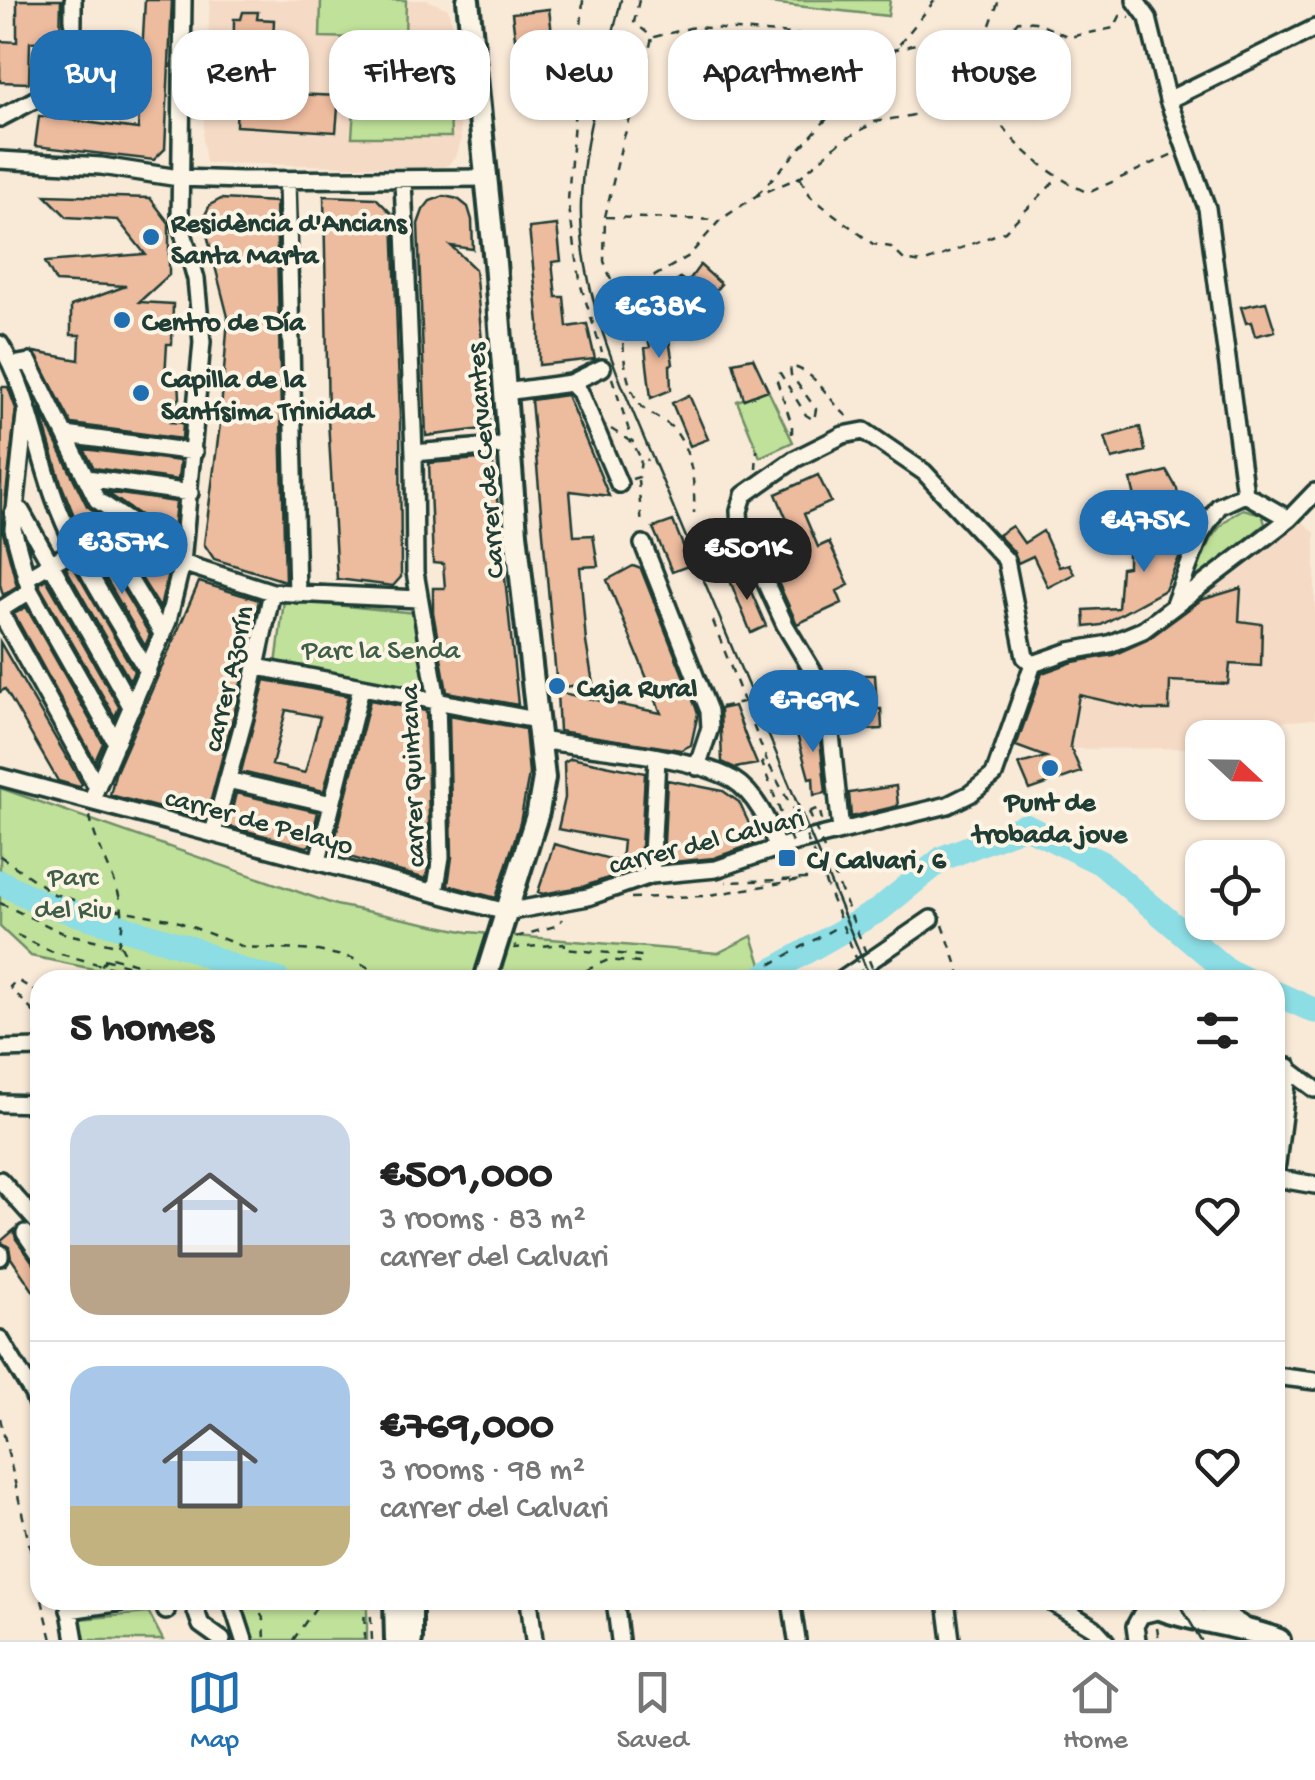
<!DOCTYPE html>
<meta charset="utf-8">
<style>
:root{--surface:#fff;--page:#f2f2f2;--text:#222;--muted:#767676;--line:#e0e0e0;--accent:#1f6fb2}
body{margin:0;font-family:"Gochi Hand",sans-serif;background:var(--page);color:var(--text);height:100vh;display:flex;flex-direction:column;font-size:38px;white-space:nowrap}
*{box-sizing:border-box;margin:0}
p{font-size:32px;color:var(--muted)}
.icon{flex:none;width:55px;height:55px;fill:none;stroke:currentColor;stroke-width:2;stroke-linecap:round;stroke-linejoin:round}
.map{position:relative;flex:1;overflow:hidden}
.sheet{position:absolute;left:30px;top:970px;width:1255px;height:640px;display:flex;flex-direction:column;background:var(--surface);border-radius:30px;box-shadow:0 2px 8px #0004}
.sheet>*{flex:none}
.hud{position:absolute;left:30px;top:30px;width:1255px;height:90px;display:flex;gap:20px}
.needle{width:65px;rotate:112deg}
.fabs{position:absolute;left:1185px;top:720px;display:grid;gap:20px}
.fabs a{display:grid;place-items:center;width:100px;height:100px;border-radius:20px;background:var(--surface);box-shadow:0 2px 8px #0004;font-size:50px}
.price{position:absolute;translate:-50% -85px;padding:0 22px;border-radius:35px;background:var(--accent);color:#fff;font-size:32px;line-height:65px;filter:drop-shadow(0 2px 5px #0008)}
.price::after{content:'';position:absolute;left:50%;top:60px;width:30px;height:22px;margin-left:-15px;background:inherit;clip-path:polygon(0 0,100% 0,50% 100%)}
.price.current{background:#222;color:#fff}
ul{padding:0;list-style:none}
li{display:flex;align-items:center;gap:30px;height:250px;padding:0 40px}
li+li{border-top:2px solid var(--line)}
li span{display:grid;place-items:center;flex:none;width:280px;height:200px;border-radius:30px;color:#555}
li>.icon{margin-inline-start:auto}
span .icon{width:120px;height:120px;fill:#fffc;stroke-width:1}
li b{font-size:42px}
h2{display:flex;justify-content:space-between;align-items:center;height:120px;padding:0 40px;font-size:42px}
.tag{padding:0 35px;border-radius:30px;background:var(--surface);box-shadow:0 2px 8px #0004;font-size:35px;line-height:90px}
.tag.current{background:var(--accent);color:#fff}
.tabs{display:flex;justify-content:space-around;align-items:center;height:140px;border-top:2px solid var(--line);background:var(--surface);font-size:28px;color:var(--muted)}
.tabs a{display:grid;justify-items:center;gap:5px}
.tabs .current{color:var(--accent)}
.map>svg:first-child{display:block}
.built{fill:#f5dbc6}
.green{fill:#c0e19a;stroke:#708f67;stroke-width:2.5}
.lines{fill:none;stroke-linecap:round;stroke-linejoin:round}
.river{stroke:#8cdde4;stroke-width:25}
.building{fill:#edbb9e;stroke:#1f3d34;stroke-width:2.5;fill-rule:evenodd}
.minor-casing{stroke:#1f3d34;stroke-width:22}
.major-casing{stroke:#1f3d34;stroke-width:28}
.path{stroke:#1f3d34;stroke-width:2.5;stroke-dasharray:8 8;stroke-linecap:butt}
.minor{stroke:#fcf5e5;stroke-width:15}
.major{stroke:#fcf5e5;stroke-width:20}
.tram{stroke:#1f3d34;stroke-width:2.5}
.path-bridge{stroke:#1f3d34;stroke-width:2.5;stroke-dasharray:8 8;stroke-linecap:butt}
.poi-dot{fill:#1f6fb2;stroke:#fcf5e5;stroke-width:4}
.labels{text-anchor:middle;stroke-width:8;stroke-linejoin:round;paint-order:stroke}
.poi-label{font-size:28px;font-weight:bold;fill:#1f3d34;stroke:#fcf5e5;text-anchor:start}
.street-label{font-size:28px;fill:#1f3d34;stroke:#fcf5e5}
.park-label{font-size:28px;fill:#3f5e48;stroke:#fcf5e5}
</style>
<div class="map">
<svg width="1315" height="1640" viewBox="0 0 1315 1640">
<rect width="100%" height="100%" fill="#f9e9d7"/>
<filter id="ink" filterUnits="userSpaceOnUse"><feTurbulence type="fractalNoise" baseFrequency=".01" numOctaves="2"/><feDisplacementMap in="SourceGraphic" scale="20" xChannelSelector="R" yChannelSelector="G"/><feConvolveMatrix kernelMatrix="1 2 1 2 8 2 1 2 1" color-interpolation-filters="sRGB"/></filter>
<g filter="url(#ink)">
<path class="built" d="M 210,0 L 427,0 L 448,9 L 452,23 L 461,140 L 457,155 L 445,168 L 206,163 L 203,141 Z
M 1302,521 L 1315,533 L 1315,719 L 1274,722 L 1233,720 L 1236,730 L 1219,737 L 1202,738 L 1202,744 L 1192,748 L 1069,749 L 1042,755 L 1006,743 L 1027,674 L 1173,608 L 1243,568 Z"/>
<path class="green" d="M 321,0 L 406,0 L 405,39 L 444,40 L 444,83 L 449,84 L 451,137 L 352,137 L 359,38 L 320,37 Z
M 743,0 L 890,0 L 888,16 Z
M 768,390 L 793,442 L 760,457 L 737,401 Z
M 1243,509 L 1262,514 L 1265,524 L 1193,582 L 1190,579 C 1204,550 1214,524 1243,509 Z
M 284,600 L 416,613 L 425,684 L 413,691 L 276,665 Z
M 0,788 L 336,905 L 468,932 L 718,953 L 752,936 L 766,980 L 146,980 L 31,956 L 0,927 Z
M 238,1600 L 367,1600 L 367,1640 L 249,1640 Z
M 149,1613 L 163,1640 L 84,1640 L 79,1619 Z"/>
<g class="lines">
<path class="river" d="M 0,882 L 42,903 L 187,947 L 240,970 L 278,980
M 756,980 L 879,910 L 943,858 L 1025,826 L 1101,863 L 1226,970 L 1247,980
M 1275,993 L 1315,1011"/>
</g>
<path class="building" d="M 17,0 L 61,0 L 60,41 L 30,42 L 29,83 L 0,82 L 0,41 L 17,42 Z
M 145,0 L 172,0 L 165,149 L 154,160 L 35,146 L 39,116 L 138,129 Z
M 549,9 L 552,34 L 515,38 L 512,13 Z
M 243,12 L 258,12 L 257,19 L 274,20 L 271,93 L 339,96 L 336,132 L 236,126 L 237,98 L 233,98 L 234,19 L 241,19 Z
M 45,195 L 150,198 L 169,223 L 169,275 L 139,302 L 173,304 L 172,344 L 167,344 L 165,377 L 179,378 L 180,398 L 172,407 L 170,422 L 183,423 L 182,439 L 72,424 L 34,352 L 79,360 L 80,335 L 71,335 L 71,306 L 126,286 L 56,282 L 45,262 L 145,254 L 118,220 L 67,217 Z
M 324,196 L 376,198 L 393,215 L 400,418 L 401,577 L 393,586 L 337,579 L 328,419 Z
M 444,196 L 458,199 L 468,207 L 472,220 L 473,249 L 451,246 L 475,269 L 490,424 L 482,429 L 426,436 L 418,224 L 423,210 L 430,201 Z
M 221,199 L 276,202 L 285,581 L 214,559 L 204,544 L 220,424 L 228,317 L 203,219 L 210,205 Z
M 557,225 L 561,261 L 552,262 L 556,297 L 564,297 L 567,327 L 587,324 L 595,359 L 539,365 L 539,323 L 529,228 Z
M 700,265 L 721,284 L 712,294 L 716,298 L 712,304 L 716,308 L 703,313 L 692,304 L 675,324 L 667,327 L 648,312 L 680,278 L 687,283 Z
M 1266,302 L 1275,331 L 1255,336 L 1251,322 L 1246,323 L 1241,307 Z
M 667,327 L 673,364 L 670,365 L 671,390 L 651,398 L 645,348 L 650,347 L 646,331 Z
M 753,358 L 768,390 L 744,399 L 733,362 Z
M 2,387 L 8,387 L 16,409 L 2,529 L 17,586 L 3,595 L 0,584 Z
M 567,395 L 609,496 L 570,491 L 574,536 L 593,535 L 598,566 L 580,567 L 586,642 L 593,683 L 557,688 L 531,400 Z
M 689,395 L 708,439 L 690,446 L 672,403 Z
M 39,408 L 87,506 L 160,559 L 168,573 L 160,608 L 108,525 L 97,524 L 81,533 L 62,486 Z
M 1140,427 L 1145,451 L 1112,459 L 1105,437 Z
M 84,449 L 180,461 L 178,480 L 94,468 Z
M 492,458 L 496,489 L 518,705 L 447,692 L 433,612 L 433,588 L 445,588 L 443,564 L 433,563 L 429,463 Z
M 1167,471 L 1177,489 L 1181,515 L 1141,523 L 1131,480 Z
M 818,475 L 831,502 L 804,514 L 818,547 L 829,542 L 849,585 L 837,591 L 842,603 L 797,624 L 756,534 L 787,520 L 776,494 Z
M 106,492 L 176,502 L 172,540 L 157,527 Z
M 1203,509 L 1191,530 L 1165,590 L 1101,625 L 1085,627 L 1084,610 L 1118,608 L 1121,568 L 1128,567 L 1128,545 L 1147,550 L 1171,543 L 1191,514 Z
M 673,521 L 691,565 L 672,572 L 653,528 Z
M 1012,526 L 1024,543 L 1043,531 L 1059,567 L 1069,564 L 1074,574 L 1048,587 L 1033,556 L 1018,563 L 1014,552 L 998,535 Z
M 98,549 L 150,635 L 145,646 L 91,553 Z
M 72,564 L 134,671 L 130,681 L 66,568 Z
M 633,566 L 641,569 L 698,713 L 691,745 L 681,750 L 559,731 L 557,692 L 661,713 L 607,580 Z
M 743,573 L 766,626 L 751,633 L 729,578 Z
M 46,579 L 119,707 L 115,717 L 40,587 L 40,583 Z
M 199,582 L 259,600 L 236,706 L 206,818 L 202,819 L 110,795 L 115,774 Z
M 1241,588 L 1239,621 L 1262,624 L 1261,666 L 1230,664 L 1228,684 L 1170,681 L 1169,710 L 1145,710 L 1079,695 L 1070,746 L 1081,772 L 1030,790 L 1019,764 L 1046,757 L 1016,746 L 1042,673 L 1073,662 L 1113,655 L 1147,640 L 1201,600 Z
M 26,607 L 103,743 L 95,761 L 14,614 Z
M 0,642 L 82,784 L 79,787 L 58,781 L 5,689 L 0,692 Z
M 831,675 L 875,675 L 877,709 L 881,709 L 882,729 L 842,731 L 840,710 L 844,710 Z
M 265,680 L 348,696 L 324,791 L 241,772 ZM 286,710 L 320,717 L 305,773 L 272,765 Z
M 370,700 L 426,711 L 430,856 L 426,879 L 332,852 Z
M 734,706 L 747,740 L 757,764 L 735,768 L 722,762 L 720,709 Z
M 449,715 L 525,729 L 529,774 L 520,823 L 496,898 L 448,885 L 452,857 Z
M 818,722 L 826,793 L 814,795 L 813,777 L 809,778 L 795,727 Z
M 571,758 L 645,773 L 640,867 L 585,886 L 543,894 L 538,892 L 554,844 L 621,862 L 623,841 L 558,829 L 565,798 L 564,762 Z
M 667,780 L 723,791 L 739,802 L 753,832 L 754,844 L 714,858 L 663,863 Z
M 896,786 L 898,806 L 851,817 L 849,793 Z
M 236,793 L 318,812 L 310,845 L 307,847 L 228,826 Z
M 14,1230 L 16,1239 L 40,1272 L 40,1301 L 11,1258 L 9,1247 L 0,1242 Z"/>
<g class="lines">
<defs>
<path id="minor" d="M 1135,0 L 1148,18 L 1168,100 L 1207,208 L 1245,494
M 1168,100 L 1315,28
M 0,118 C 74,79 73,86 73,0
M 0,160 L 101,166 L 179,178 L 242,180 L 486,178
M 287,180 L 297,594
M 403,180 L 414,453 L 415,572 L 437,700 L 441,857 L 435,893
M 0,344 C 29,390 38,459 59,510 C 82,568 117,620 148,672
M 13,365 L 29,362 L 97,500 L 151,536 L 182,563 L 272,592 L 419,599
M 571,383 L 602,368
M 505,392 L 571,383 L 580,392 L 619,484
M 25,415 L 13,529 L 30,591 L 115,741
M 66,435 L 194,452
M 414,453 L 509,445
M 87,478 L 190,493
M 13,513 L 21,511 L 132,708
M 643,544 L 709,711 L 710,728 L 697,767
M 26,578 L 102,534 L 163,635
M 1173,607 L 1201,534 L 1219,506 L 1245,494 L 1289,519
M 0,610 L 30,591
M 0,612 L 96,785
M 257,667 L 536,720
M 538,740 C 589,748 689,755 732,779 C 755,793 772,825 777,851
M 0,777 L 506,912 L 588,897 L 651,875 L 716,869 L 792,843 L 948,805 L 970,794 L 994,775 L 1033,664 L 1070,651 L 1109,644 L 1143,630 L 1289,519 L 1315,492
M 227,780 L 332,804
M 91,801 L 168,621 L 182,563 L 202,342 L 196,279 L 180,222 L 183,0
M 841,831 L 827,695 L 785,625 L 740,527 L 739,511 L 744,495 L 795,459 L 843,435 L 864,431 L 924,472 L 1006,560 L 1025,657 L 1033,664
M 213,833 L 247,709 L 272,592
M 318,861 L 361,688
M 651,875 L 657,759
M 842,980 L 931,919
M 0,1049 L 40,1048
M 1275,1059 L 1315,1089
M 0,1103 L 40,1104
M 1275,1178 L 1315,1185
M 1275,1179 L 1289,1067
M 0,1180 L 40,1225
M 25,1233 L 40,1255
M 0,1253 L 0,1257
M 0,1339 L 33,1394 L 40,1413
M 1275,1376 L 1315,1381
M 68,1600 L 75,1640
M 162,1600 L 166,1611
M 192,1600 L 201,1625 L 222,1640
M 231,1600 L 244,1640
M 529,1600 L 534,1640
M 615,1600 L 620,1640
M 791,1600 L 797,1640
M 946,1600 L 951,1640
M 1048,1600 L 1094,1628 L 1105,1640
M 1202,1600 L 1241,1624
M 69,1610 L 136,1600
M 1137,1640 L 1135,1626 L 1141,1615 L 1161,1610"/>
<path id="major" d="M 468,0 L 495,263 L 516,533 L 544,778 L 538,812 L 485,980
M 395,1600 L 396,1640
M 411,1600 L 411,1640
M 1140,1600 C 1185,1623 1233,1622 1279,1640"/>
</defs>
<use href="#minor" class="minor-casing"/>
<use href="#major" class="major-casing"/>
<path class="path" d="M 583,0 L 568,201 L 581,286 L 602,352
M 639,0 L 634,22 L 652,37 L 643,79 L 622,143 L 605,217 L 604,261 L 612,282 L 622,295 L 689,256 L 720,220 L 756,196 L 800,177 L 839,143 L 875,122 L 914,115 L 957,80 L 990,25 L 999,0
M 654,37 L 694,27 L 793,34 L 893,50 L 946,36 L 1010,31 L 1018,21 L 1035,22 L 1069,37 L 1114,28 L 1120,16 L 1130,17
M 959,81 C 981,96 986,106 1002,126 C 1024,155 1055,177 1088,193 L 1173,154
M 800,178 L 811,197 L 873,244 L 891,247 L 904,260 L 923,263 L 1005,231 L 1058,178
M 757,195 L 857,86 L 879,70 L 935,0
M 606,217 L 718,220
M 622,295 C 625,331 618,370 638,402 C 647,415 666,419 675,431 C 693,454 695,486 694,513
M 612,378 L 633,443
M 611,429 L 633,443 L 640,457
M 792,434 L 792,425 L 776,378 L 780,373 L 806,415 L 814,420 L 816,409 L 791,375 L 790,366 C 817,371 828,401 848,417
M 756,469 L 757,450
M 632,479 L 639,477 L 641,458 L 648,460
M 638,480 L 642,527
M 713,621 L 767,761
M 721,707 L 742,702
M 809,812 L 819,808 L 822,820
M 90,816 C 98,862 135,895 118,945
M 0,856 L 54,894 L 87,904 L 174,920 L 244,947 L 318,951 L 352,958 L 389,980
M 631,898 L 704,896 L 806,879 L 726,882
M 0,903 L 63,933 L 121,946 L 128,959
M 943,925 L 962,980
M 17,935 L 50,951 L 157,980
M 516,937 L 559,925 L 562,919
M 515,945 L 515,948 L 565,944 L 564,949 L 642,956 L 639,963 L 608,960 L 566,980
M 104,959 L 164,975 L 165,972 L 108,956 L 101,966 L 105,980
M 743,980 L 839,926
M 40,994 L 17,980 L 10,987 L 40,1019
M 0,1418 L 40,1590
M 42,1600 L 52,1640
M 253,1600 L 264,1620 L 265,1640
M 364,1600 L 365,1640
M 370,1600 L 372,1640
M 1157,1628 L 1159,1640
M 293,1640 L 321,1600"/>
<use href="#minor" class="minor"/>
<use href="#major" class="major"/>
<path class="tram" d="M 621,0 C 605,70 579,144 581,216 C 583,316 635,413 672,504 C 737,663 806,821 871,980
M 1177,1600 L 1201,1640"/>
<path class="path-bridge" d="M 809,812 L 877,980
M 792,843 L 762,763 L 767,761 L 804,831 L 865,980"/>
</g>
</g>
<g class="poi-dot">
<circle cx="151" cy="237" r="10"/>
<circle cx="122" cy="320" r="10"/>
<circle cx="141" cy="393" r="10"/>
<circle cx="557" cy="686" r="10"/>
<circle cx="1050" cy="768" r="10"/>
<rect x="777" y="848" width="20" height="20" rx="5"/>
</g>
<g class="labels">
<g class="poi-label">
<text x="171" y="231">Residència d'Ancians<tspan x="171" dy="32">Santa Marta</tspan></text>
<text x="142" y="330">Centro de Día</text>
<text x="161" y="387">Capilla de la<tspan x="161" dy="32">Santísima Trinidad</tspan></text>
<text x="577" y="696">Caja Rural</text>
<text x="1050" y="810" text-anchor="middle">Punt de<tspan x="1050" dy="32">trobada jove</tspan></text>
<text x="807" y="868">C/ Calvari, 6</text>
</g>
<g class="street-label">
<text transform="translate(483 461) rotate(-95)" y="10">Carrer de Cervantes</text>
<text transform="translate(226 678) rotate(-77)" y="10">carrer Azorín</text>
<text transform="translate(410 776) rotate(-92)" y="10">carrer Quintana</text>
<text transform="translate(260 819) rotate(15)" y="10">carrer de Pelayo</text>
<text transform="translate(706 839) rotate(-14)" y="10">carrer del Calvari</text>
</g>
<g class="park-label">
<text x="381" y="658">Parc la Senda</text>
<text x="73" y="885">Parc<tspan x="73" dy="32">del Riu</tspan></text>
</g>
</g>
</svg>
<div class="fabs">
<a><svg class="needle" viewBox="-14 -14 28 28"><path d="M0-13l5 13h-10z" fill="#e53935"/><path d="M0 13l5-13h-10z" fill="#767676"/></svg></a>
<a><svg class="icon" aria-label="locate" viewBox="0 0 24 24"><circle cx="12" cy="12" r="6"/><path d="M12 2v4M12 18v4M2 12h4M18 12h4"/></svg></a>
</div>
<b class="price" style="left:659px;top:361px">€638K</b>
<b class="price" style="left:1144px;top:575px">€475K</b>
<b class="price" style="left:122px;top:597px">€357K</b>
<b class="price current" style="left:747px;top:603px">€501K</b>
<b class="price" style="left:813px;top:755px">€769K</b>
<div class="hud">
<a class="tag current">Buy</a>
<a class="tag">Rent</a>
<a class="tag">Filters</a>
<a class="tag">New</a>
<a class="tag">Apartment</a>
<a class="tag">House</a>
</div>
<section class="sheet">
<h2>5 homes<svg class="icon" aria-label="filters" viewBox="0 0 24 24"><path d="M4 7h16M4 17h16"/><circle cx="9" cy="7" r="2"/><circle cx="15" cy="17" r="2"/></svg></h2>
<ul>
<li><span style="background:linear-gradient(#c9d6e8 65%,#b9a48a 0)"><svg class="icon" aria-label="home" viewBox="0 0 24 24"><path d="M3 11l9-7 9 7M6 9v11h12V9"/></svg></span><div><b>€501,000</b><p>3 rooms · 83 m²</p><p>carrer del Calvari</p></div><svg class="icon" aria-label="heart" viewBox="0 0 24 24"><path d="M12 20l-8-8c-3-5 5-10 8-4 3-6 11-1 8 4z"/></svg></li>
<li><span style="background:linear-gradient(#a9c7e8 70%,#c2b280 0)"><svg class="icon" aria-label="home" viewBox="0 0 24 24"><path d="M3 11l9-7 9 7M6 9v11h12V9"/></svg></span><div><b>€769,000</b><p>3 rooms · 98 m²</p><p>carrer del Calvari</p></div><svg class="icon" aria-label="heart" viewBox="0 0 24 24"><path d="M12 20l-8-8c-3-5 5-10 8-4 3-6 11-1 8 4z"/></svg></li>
</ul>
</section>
</div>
<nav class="tabs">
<a class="current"><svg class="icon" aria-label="map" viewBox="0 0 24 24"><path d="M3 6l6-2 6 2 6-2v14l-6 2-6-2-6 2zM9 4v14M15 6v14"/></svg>Map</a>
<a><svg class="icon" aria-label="saved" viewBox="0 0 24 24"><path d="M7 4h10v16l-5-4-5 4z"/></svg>Saved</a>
<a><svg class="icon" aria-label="home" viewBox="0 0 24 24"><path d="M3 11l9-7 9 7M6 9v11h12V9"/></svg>Home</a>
</nav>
